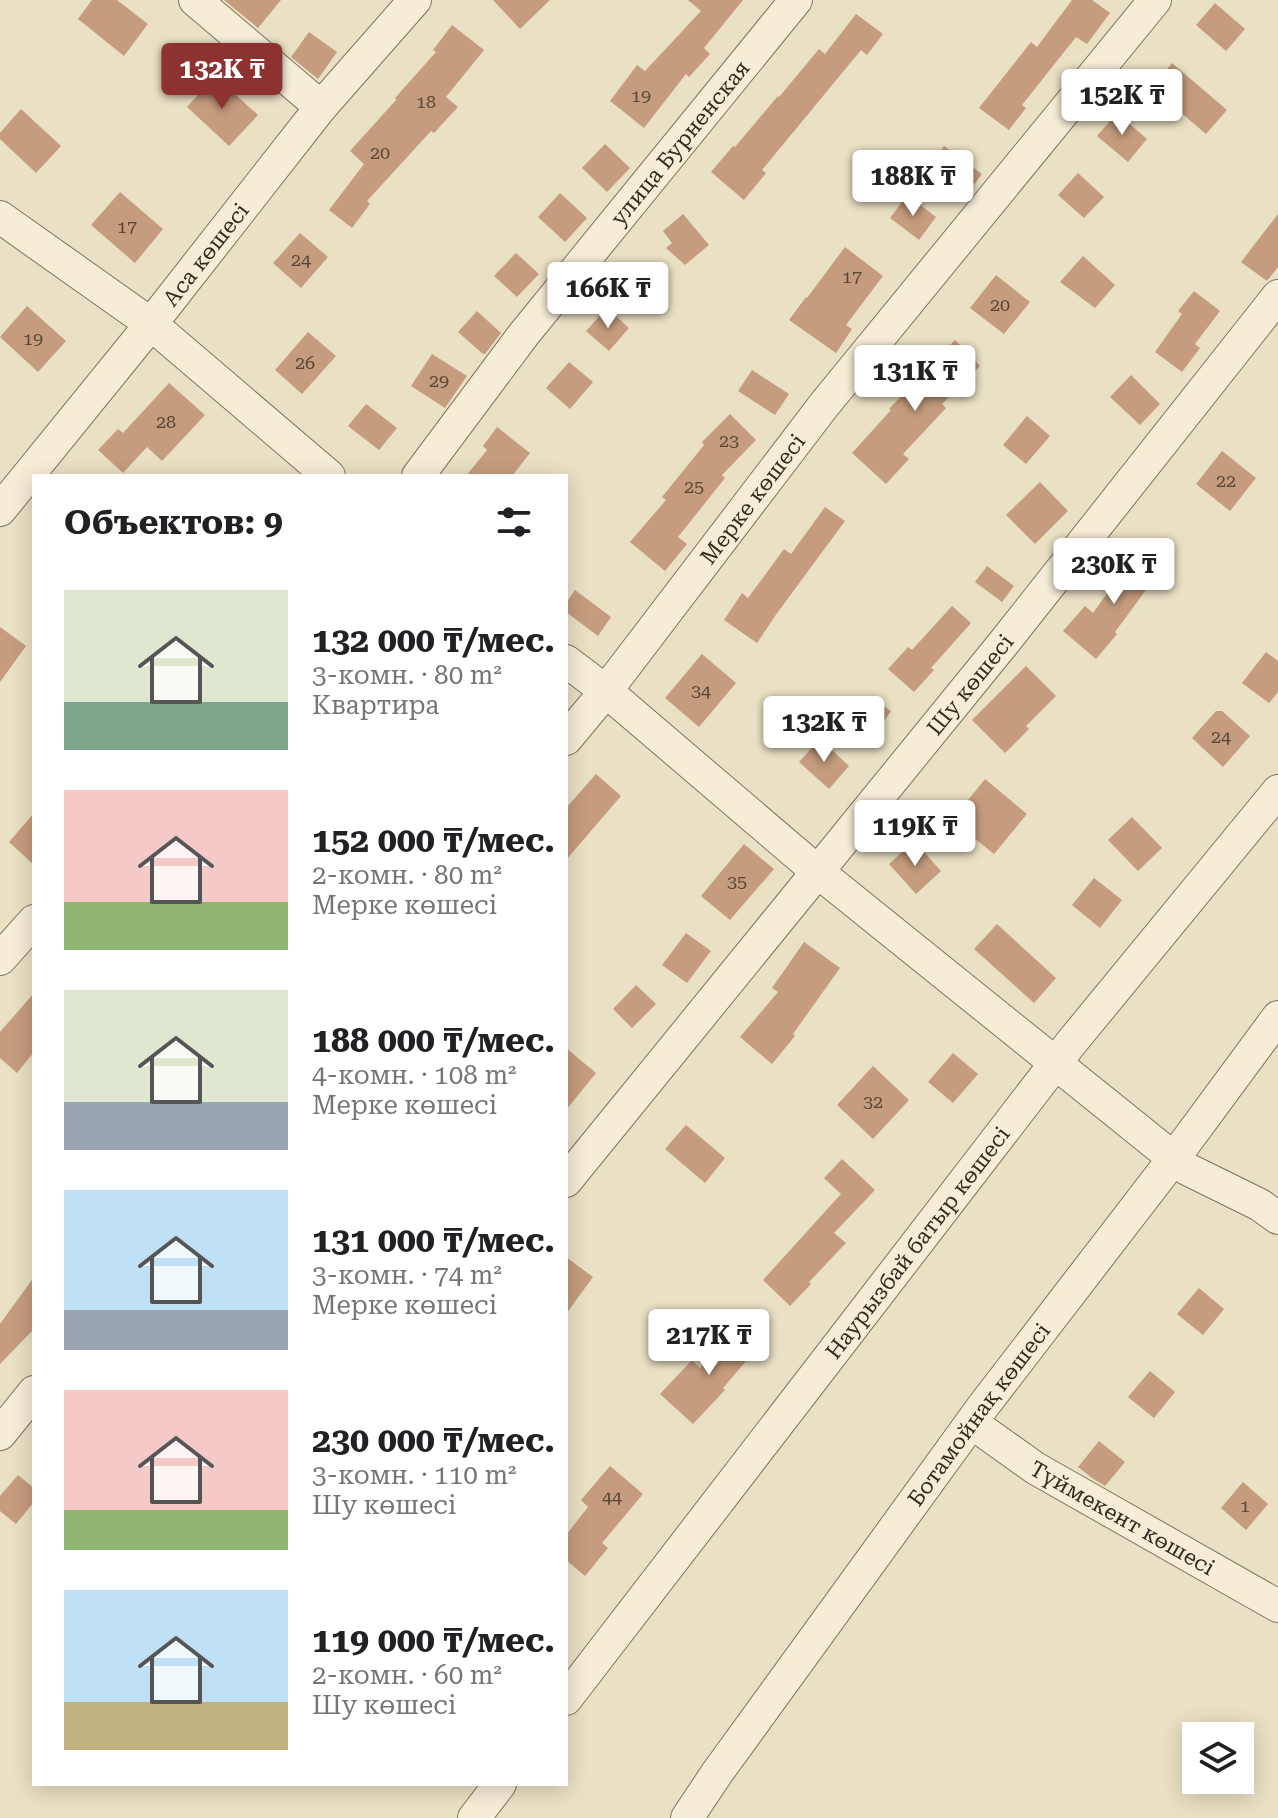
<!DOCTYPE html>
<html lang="ru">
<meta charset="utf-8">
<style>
:root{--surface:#fff;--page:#f6f6f6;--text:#202124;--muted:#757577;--accent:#8d3231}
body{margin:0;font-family:"Roboto Serif",serif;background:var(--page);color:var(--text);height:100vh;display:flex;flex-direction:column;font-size:30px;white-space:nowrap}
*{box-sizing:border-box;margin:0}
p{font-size:26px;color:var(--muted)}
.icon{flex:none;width:44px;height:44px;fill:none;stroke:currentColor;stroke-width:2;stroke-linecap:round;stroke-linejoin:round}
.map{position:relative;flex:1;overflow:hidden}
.side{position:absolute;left:32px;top:474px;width:536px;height:1312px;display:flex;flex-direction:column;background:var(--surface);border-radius:0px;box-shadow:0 4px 20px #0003}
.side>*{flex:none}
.buttons{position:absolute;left:1182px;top:1722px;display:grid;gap:16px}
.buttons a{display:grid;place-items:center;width:72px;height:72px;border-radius:0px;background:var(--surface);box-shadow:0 4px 20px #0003;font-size:40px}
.price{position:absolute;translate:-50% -68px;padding:0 18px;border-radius:8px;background:#fff;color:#222;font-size:26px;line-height:52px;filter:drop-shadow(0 2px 4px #0008)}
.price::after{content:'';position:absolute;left:50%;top:48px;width:24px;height:18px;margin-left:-12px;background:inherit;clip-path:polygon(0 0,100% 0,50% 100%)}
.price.current{background:var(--accent);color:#fff}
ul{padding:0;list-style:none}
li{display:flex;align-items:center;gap:24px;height:200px;padding:0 32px}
li span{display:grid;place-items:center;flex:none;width:224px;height:160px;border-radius:0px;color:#555}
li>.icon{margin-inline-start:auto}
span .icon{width:96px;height:96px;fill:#fffc;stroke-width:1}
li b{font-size:34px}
h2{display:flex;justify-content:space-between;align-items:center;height:96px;padding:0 32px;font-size:34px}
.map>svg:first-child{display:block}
.building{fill:#c59c7d}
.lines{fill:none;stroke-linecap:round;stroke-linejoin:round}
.minor-casing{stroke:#83725c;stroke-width:34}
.minor{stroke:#f6edd7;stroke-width:32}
.labels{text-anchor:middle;stroke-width:6;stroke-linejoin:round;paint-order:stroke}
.number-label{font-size:18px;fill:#594636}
.street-label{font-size:22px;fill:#352a1f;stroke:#f2ead3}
</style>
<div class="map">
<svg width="1278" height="1818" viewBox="0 0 1278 1818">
<rect width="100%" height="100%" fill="#eae0c4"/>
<path class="building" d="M 92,0 L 117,0 L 148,24 L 124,56 L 78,19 Z
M 224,0 L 281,0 L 258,28 Z
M 493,0 L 550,0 L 520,29 Z
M 688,0 L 743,0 L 704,48 L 710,54 L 689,77 L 686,74 L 644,128 L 610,101 L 637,65 L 645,71 L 701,11 Z
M 1072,0 L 1092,0 L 1110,13 L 1087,44 L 1076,37 L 1022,105 L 1026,108 L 1009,130 L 979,108 L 1031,42 L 1037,47 Z
M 1215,3 L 1245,29 L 1226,51 L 1196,25 Z
M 856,14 L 883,34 L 867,55 L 861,50 L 762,170 L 766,173 L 744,200 L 711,172 L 733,146 L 735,147 L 778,96 L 779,97 L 819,49 L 825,54 Z
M 452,25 L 484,50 L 446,97 L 458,107 L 434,133 L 431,131 L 367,201 L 370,204 L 352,228 L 329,210 L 364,164 L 350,151 L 396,100 L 395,98 L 436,52 L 433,50 Z
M 309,32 L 337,52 L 318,79 L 291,57 Z
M 1172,63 L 1227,110 L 1206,134 L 1152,88 Z
M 215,76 L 258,115 L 229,146 L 187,107 Z
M 21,109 L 61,146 L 36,173 L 0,139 L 0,133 Z
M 1117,113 L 1147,139 L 1128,162 L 1097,136 Z
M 605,144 L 630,168 L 607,192 L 582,168 Z
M 944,146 L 982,174 L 966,195 L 929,167 Z
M 1078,173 L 1104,197 L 1084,218 L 1058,195 Z
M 120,192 L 163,229 L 135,263 L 91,225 Z
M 560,193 L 587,218 L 565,242 L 538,217 Z
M 907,195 L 936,217 L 919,240 L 890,218 Z
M 683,214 L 709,245 L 685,265 L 666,248 L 672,243 L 663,231 Z
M 1278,214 L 1278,267 L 1267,281 L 1241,262 Z
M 300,233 L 328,257 L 301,288 L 273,263 Z
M 845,247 L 883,276 L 846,325 L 852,329 L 836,353 L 789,320 L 806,297 L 807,298 Z
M 516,253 L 539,274 L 517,297 L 494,276 Z
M 1083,256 L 1115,285 L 1095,308 L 1060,282 Z
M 641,269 L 666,292 L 651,305 L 629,280 Z
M 996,275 L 1030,302 L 1004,334 L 970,308 Z
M 1194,291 L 1220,311 L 1195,344 L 1200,348 L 1182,372 L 1155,352 L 1182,314 L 1178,311 Z
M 27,306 L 66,341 L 38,372 L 0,337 Z
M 607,308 L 629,328 L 609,351 L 586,331 Z
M 477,311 L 501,333 L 485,354 L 483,354 L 458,332 Z
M 308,332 L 336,356 L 302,394 L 275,370 Z
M 955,340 L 980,366 L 942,404 L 946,408 L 903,454 L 909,459 L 886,484 L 852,453 L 891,410 L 889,409 Z
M 432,354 L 467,376 L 445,408 L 411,386 Z
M 569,362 L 593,382 L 570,409 L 546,388 Z
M 752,370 L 789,394 L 775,415 L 738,391 Z
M 1131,375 L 1160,404 L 1140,425 L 1110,397 Z
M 169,383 L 205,415 L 162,461 L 147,447 L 123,473 L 98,450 L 118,429 L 123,433 Z
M 366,404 L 397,428 L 379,450 L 348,426 Z
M 730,414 L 756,440 L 722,475 L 725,478 L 678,537 L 687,544 L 665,571 L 630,542 L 666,500 L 662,497 L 704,445 L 702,442 Z
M 1027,416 L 1050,436 L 1026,464 L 1003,445 Z
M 497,427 L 530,453 L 512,476 L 466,476 L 487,450 L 483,446 Z
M 1222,451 L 1256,478 L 1230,511 L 1196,484 Z
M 1040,482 L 1068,511 L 1035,544 L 1006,515 Z
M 825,507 L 845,521 L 775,616 L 757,643 L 724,620 L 742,593 L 748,598 L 784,549 L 791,554 Z
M 1139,549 L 1163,567 L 1115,632 L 1117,634 L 1096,659 L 1063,631 L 1085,606 L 1093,613 Z
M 987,566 L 1014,586 L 1002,602 L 975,582 Z
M 575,590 L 611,617 L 598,636 L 566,612 L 566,603 Z
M 952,606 L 971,623 L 931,668 L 934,670 L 914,692 L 888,669 L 908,647 L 912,650 Z
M 0,627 L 26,646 L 0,682 Z
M 1266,652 L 1278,661 L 1278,692 L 1269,703 L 1242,683 Z
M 702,654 L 736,683 L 699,727 L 665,698 Z
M 1026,666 L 1056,696 L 1026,726 L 1029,729 L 1005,753 L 972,720 Z
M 870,697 L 891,711 L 878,730 L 857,715 Z
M 1216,711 L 1222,711 L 1250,736 L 1223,767 L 1192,738 Z
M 820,739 L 849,766 L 829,789 L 799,762 Z
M 596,774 L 621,796 L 566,860 L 566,808 Z
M 985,779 L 1027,814 L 994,854 L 952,820 Z
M 34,813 L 34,865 L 9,842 Z
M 1132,817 L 1162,848 L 1138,871 L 1108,840 Z
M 914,841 L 941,871 L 916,894 L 889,864 Z
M 744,844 L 774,869 L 730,920 L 701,896 Z
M 1094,878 L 1122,900 L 1100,928 L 1072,905 Z
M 997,924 L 1056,978 L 1034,1003 L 974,949 Z
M 686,933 L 711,951 L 687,983 L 662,965 Z
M 804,942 L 840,968 L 793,1034 L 795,1036 L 772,1064 L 740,1037 L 778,992 L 772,988 Z
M 636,985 L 656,1004 L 632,1028 L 613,1009 Z
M 34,993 L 34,1052 L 17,1073 L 0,1058 L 0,1032 Z
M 566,1048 L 596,1073 L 566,1110 Z
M 953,1053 L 978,1074 L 953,1103 L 928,1082 Z
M 873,1066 L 909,1100 L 873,1139 L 837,1105 Z
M 686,1125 L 725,1158 L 705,1183 L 665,1149 Z
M 842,1159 L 875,1190 L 834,1233 L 846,1243 L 809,1282 L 811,1284 L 790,1306 L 763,1280 L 841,1194 L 824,1178 Z
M 566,1257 L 593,1277 L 566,1314 Z
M 34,1277 L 34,1329 L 0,1364 L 0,1324 Z
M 1199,1288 L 1224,1309 L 1203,1335 L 1177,1314 Z
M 735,1327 L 758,1347 L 723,1388 L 725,1390 L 693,1424 L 660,1394 L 692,1360 L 700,1368 Z
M 1150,1371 L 1175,1392 L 1154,1418 L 1128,1397 Z
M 1099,1441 L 1125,1462 L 1105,1486 L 1092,1478 L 1078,1467 Z
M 610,1466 L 643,1494 L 602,1543 L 608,1548 L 585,1576 L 566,1560 L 566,1535 L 588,1507 L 581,1500 Z
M 18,1475 L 34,1488 L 34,1502 L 16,1524 L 0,1511 L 0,1496 Z
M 1243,1482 L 1268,1504 L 1246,1530 L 1221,1508 Z"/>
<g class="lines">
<defs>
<g id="minor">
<path d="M 195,0 L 321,107"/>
<path d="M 0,217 L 151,324 L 329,476"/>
<path id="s1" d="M 418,476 L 524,334 L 796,0"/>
<path id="s2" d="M 0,510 L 151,324 L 321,107 L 415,0"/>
<path d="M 566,661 L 606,691 L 818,872 L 1187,1169 L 1260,1205 L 1278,1218"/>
<path id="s3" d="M 566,739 L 606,691 L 824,405 L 1155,0"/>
<path d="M 0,959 L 34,921"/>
<path id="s4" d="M 566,1181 L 1006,640 L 1278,296"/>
<path id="s5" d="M 972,1423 L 1035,1468 L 1278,1606"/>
<path d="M 0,1434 L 34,1392"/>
<path id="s6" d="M 566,1699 L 1071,1043 L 1278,791"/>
<path d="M 474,1818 L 500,1784"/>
<path id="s7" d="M 687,1818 L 717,1773 L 984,1405 L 1174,1158 L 1278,1017"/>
</g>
</defs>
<use href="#minor" class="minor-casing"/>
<use href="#minor" class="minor"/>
</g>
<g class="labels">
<g class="number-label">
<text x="641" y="102">19</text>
<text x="426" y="108">18</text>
<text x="380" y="159">20</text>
<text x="127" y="233">17</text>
<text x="301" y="266">24</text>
<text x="852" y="283">17</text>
<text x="1000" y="311">20</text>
<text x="33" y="345">19</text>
<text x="305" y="369">26</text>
<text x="439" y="387">29</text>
<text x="166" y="428">28</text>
<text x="729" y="447">23</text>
<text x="1226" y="487">22</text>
<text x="694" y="493">25</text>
<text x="701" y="697">34</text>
<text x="1221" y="743">24</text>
<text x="737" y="888">35</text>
<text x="873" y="1108">32</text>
<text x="612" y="1503">44</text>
<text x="1245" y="1512">1</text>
</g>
<g class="street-label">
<text dy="8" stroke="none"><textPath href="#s1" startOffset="424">улица Бурненская</textPath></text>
<text dy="8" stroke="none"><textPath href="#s2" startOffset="328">Аса көшесі</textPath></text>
<text dy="8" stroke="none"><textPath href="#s3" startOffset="304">Мерке көшесі</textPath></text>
<text dy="8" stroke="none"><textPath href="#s4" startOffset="640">Шу көшесі</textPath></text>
<text dy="8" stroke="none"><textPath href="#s6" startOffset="576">Наурызбай батыр көшесі</textPath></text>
<text dy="8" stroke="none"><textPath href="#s7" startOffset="498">Ботамойнақ көшесі</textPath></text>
<text dy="8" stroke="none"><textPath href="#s5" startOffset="178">Түймекент көшесі</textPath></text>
</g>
</g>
</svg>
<div class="buttons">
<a><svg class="icon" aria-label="layers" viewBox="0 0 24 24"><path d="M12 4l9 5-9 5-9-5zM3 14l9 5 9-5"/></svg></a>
</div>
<b class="price current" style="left:222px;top:111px">132K ₸</b>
<b class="price" style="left:1122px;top:137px">152K ₸</b>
<b class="price" style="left:913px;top:218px">188K ₸</b>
<b class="price" style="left:608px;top:330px">166K ₸</b>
<b class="price" style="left:915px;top:413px">131K ₸</b>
<b class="price" style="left:1114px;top:606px">230K ₸</b>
<b class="price" style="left:824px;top:764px">132K ₸</b>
<b class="price" style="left:915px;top:868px">119K ₸</b>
<b class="price" style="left:709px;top:1377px">217K ₸</b>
<section class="side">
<h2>Объектов: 9<svg class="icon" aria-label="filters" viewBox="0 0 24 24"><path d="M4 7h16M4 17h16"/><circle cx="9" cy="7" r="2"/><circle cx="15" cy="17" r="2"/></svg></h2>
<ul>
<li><span style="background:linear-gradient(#dfe7d0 70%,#7fa58c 0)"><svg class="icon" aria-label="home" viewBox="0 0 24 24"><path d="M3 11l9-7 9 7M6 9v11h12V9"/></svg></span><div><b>132 000 ₸/мес.</b><p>3-комн. · 80 m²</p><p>Квартира</p></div></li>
<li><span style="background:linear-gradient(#f6c9c9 70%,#8fb573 0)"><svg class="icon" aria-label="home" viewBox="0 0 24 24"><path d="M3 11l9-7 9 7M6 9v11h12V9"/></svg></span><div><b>152 000 ₸/мес.</b><p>2-комн. · 80 m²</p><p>Мерке көшесі</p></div></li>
<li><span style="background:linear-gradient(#dfe7d0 70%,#9aa5b1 0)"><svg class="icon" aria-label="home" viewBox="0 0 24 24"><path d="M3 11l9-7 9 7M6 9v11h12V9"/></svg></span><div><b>188 000 ₸/мес.</b><p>4-комн. · 108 m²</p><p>Мерке көшесі</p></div></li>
<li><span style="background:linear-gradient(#bfe0f5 75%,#9aa5b1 0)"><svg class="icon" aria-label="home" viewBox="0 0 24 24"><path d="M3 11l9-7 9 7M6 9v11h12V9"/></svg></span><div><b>131 000 ₸/мес.</b><p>3-комн. · 74 m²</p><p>Мерке көшесі</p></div></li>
<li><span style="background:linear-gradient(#f6c9c9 75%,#8fb573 0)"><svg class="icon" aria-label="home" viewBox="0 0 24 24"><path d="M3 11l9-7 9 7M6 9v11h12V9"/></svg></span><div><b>230 000 ₸/мес.</b><p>3-комн. · 110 m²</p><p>Шу көшесі</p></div></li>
<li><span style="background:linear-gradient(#bfe0f5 70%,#c2b280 0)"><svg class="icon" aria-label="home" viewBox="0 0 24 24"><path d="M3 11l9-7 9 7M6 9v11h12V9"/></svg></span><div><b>119 000 ₸/мес.</b><p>2-комн. · 60 m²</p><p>Шу көшесі</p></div></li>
</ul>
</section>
</div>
